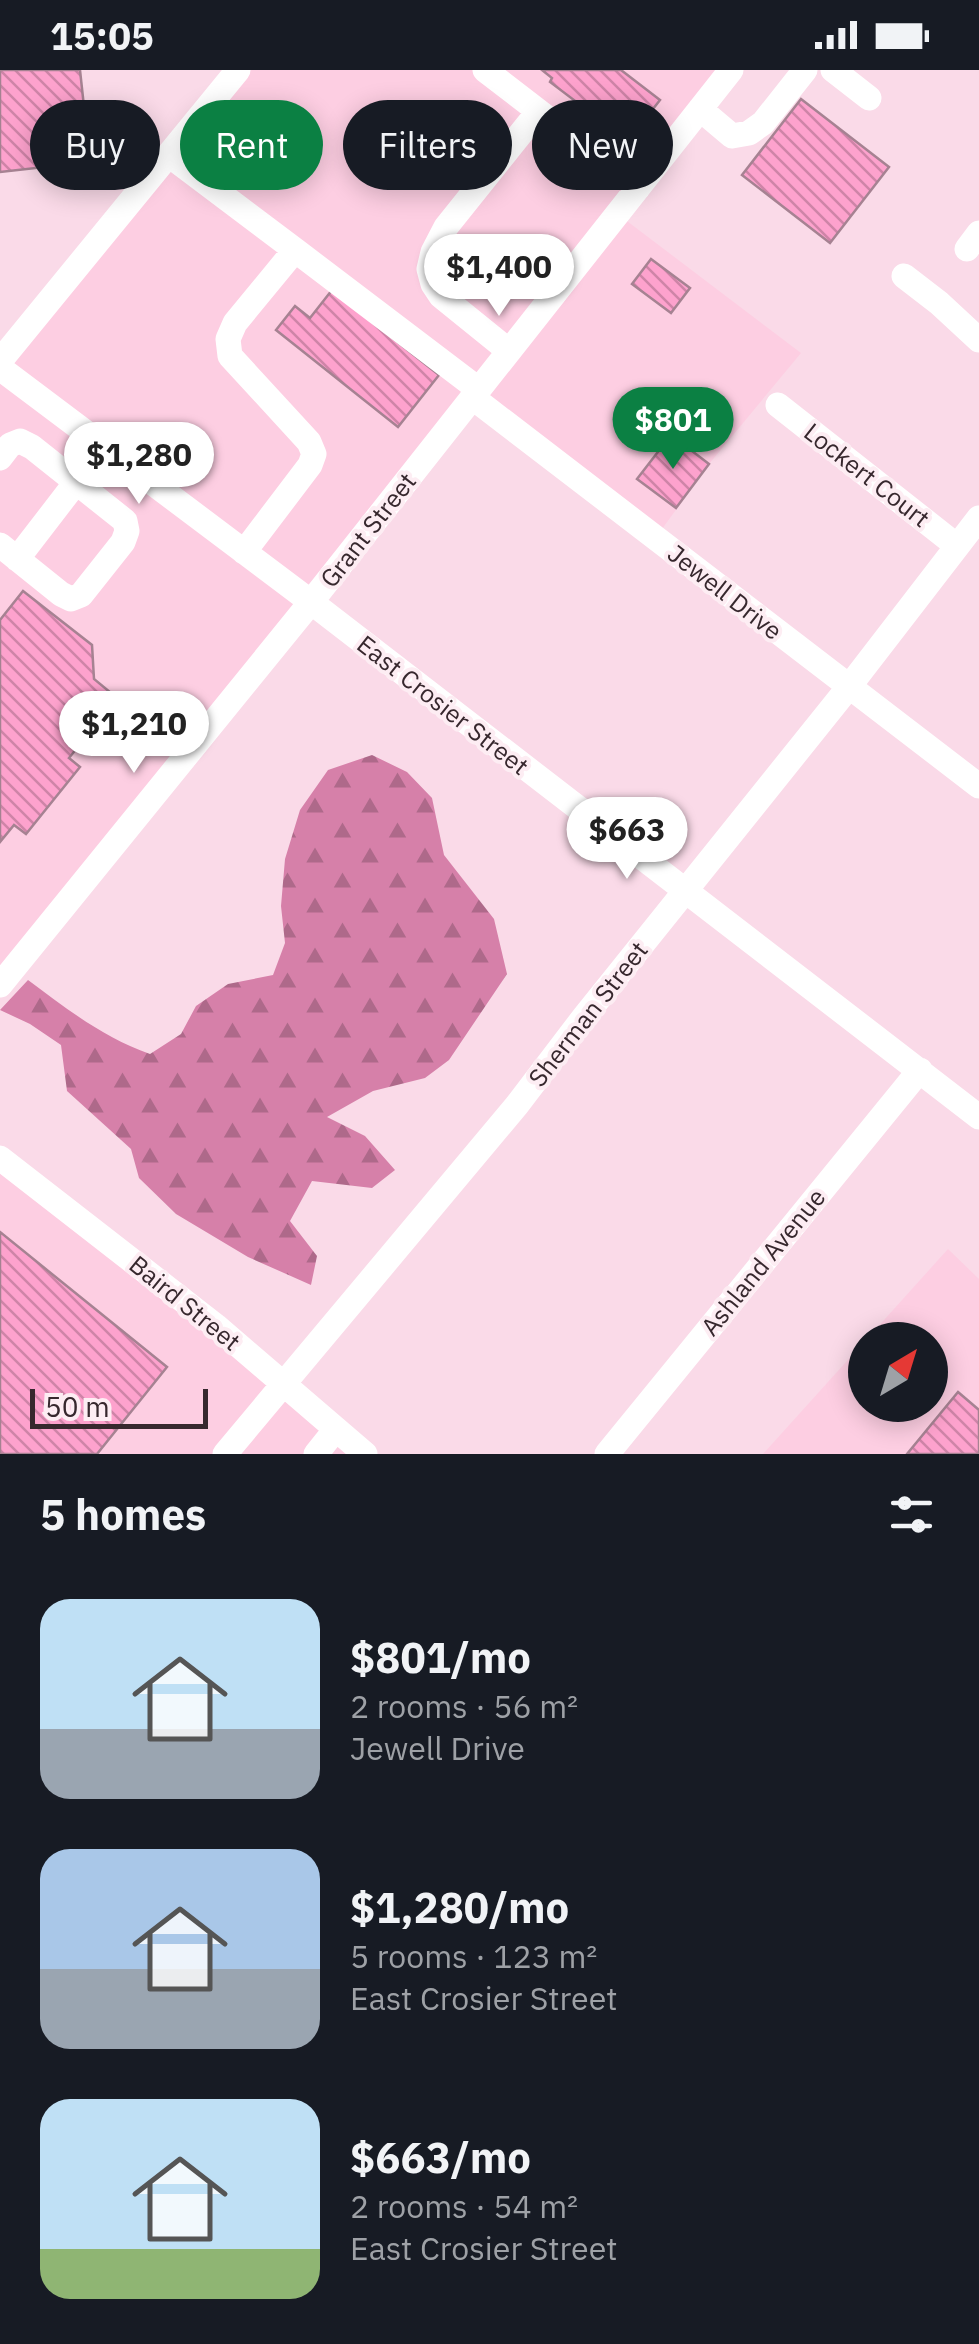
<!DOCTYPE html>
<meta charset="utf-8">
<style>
:root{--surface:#171b24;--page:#242831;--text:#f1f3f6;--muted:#9ea1a6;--accent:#0b8043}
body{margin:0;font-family:"IBM Plex Sans",sans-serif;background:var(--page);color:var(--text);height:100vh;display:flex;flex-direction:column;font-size:38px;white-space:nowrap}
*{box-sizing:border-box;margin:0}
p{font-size:32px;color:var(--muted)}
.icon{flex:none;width:55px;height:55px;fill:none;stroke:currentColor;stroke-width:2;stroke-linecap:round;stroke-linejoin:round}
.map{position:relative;height:1384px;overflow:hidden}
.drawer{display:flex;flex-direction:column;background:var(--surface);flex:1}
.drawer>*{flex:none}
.guide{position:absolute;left:30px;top:30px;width:920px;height:90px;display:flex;gap:20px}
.needle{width:65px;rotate:38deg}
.controls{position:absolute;left:848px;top:1252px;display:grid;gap:20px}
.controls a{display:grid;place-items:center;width:100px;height:100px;border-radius:50%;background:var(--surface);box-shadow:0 5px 25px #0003;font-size:50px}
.scale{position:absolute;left:30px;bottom:25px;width:178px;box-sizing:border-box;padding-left:10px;border:5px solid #37282e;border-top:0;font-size:28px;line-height:35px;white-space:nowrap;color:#37282e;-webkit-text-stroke:8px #fdedf3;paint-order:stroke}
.price{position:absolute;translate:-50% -85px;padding:0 22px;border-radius:35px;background:#fff;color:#222;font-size:32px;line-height:65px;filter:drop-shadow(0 2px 5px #0008)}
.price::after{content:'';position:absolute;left:50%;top:60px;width:30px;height:22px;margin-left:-15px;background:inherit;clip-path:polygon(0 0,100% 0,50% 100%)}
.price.active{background:var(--accent);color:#fff}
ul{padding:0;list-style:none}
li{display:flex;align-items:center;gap:30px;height:250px;padding:0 40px}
li span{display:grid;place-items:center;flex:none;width:280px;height:200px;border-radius:30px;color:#555}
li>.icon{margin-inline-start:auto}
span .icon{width:120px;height:120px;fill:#fffc;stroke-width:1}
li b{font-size:42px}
h2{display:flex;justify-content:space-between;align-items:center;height:120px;padding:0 40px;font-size:42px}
.pill{padding:0 35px;border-radius:45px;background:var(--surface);box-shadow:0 5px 25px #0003;font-size:35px;line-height:90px}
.pill.active{background:var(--accent);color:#fff}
.status{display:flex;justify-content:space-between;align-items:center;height:70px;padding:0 50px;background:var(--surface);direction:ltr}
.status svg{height:28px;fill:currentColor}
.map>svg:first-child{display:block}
.built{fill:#fdcee2}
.forest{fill:url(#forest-firs)}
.building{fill:url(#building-back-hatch);stroke:#a68292;stroke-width:2.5}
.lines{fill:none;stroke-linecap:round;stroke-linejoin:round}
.minor{stroke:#fff;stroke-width:25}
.labels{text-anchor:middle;stroke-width:8;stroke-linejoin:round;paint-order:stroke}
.street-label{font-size:25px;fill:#37282e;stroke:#fdedf3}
</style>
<div class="status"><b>15:05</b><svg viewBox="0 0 49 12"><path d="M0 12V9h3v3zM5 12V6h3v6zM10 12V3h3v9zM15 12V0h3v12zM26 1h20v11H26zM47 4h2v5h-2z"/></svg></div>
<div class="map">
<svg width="979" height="1384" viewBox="0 0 979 1384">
<defs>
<pattern id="forest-firs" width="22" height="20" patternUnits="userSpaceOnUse" patternTransform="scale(2.5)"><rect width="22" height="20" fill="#d680a9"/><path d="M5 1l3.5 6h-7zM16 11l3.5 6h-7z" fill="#ae698a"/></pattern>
<pattern id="building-back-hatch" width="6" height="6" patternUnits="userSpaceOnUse" patternTransform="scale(2.5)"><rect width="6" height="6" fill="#fda2cd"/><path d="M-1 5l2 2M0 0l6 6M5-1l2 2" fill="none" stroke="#ce84a7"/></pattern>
</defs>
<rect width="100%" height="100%" fill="#fadae8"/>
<path class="built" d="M 240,0 L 725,0 L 311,526 L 5,295 Z
M 619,145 L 801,283 L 709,394 L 657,466 L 475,326 Z
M 0,298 L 311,532 L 0,915 Z
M 0,1087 L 365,1384 L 0,1384 Z
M 948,1179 L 979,1209 L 979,1384 L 763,1384 L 865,1271 L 865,1335 L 930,1335 L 930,1270 L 866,1270 Z"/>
<path class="forest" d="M 372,685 L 407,702 L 432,728 L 444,785 L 494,849 L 507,904 L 449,990 L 425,1008 L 373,1021 L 327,1047 L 365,1066 L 395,1100 L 372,1118 L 312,1111 L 290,1151 L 317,1186 L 311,1215 L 248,1187 L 176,1144 L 139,1108 L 131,1079 L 67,1021 L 61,975 L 30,954 L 0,940 L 28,910 C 67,939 104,968 150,984 L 181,964 L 196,936 L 228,914 L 273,905 L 285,873 L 281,836 L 285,789 L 300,740 L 328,700 Z"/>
<path class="building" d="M 0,0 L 80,0 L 90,92 L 0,102 Z
M 542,0 L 621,0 L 660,30 L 628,71 L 550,12 L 552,8 Z
M 801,29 L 889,97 L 830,173 L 742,105 Z
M 651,189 L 690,218 L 671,243 L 632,214 Z
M 332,220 L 439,305 L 398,357 L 276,260 L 295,236 L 310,248 Z
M 671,365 L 709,394 L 676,438 L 637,409 Z
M 23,521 L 92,575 L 94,609 L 117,628 L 69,688 L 80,697 L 26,764 L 14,755 L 0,772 L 0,550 Z
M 0,1162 L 167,1297 L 97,1384 L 0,1384 Z
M 958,1322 L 979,1340 L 979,1384 L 907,1384 Z"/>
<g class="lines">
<path class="minor" d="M 485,0 L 638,118
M 833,0 L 869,28
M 700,39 L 732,66 L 749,63 L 763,53 L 805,0
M 169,85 L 295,180
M 967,179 L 979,163
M 904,206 L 939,233 L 979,270
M 509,281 L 441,226 L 433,214 L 429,199 L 433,182 L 446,157 L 538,42
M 0,291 L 238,0
M 0,298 L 311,532 L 979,1047
M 472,327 L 979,716
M 778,335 L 957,476
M 0,388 L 10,375 L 20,371 L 32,377 L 125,451 L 127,461 L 123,472 L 81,525 L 71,529 L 61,524 L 0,475
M 244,482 L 310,395 L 314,384 L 309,372 L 230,286 L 228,269 L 235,253 L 295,180 L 478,319
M 17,489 L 104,376
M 0,915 L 311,532 L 731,0
M 0,1088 L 216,1256 L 365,1384
M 225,1384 L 517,1035 L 584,947 L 848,618 L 979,448
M 316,1384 L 336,1359
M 607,1384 L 920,1000"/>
</g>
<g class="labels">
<g class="street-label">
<text transform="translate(867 405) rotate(38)" y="9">Lockert Court</text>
<text transform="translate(368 460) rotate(-52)" y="9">Grant Street</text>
<text transform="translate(725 522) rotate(38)" y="9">Jewell Drive</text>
<text transform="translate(443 635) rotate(38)" y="9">East Crosier Street</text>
<text transform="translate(588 944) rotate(-52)" y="9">Sherman Street</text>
<text transform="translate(763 1192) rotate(-51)" y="9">Ashland Avenue</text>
<text transform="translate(185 1233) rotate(39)" y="9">Baird Street</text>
</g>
</g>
</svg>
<div class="controls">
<a><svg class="needle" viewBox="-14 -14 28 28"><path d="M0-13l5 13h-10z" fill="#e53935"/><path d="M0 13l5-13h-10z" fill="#9ea1a6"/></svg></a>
</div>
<div class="scale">50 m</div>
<b class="price" style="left:499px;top:249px">$1,400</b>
<b class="price active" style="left:673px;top:402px">$801</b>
<b class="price" style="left:139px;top:437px">$1,280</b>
<b class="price" style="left:134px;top:706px">$1,210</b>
<b class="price" style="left:627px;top:812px">$663</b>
<div class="guide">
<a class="pill">Buy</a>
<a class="pill active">Rent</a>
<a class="pill">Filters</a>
<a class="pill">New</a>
</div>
</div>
<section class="drawer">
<h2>5 homes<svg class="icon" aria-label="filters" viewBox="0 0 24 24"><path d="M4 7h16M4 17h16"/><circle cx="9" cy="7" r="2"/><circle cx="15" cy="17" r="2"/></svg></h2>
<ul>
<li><span style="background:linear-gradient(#bfe0f5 65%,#9aa5b1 0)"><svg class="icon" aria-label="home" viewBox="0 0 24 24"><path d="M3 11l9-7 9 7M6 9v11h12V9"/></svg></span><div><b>$801/mo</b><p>2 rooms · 56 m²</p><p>Jewell Drive</p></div></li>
<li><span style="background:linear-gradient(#a9c7e8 60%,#9aa5b1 0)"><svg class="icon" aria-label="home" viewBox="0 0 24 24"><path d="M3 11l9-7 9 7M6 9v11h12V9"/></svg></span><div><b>$1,280/mo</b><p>5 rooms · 123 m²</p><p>East Crosier Street</p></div></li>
<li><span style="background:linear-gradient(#bfe0f5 75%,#8fb573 0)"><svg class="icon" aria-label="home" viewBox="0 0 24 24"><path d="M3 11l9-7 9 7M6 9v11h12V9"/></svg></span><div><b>$663/mo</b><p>2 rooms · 54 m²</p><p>East Crosier Street</p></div></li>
</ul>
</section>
